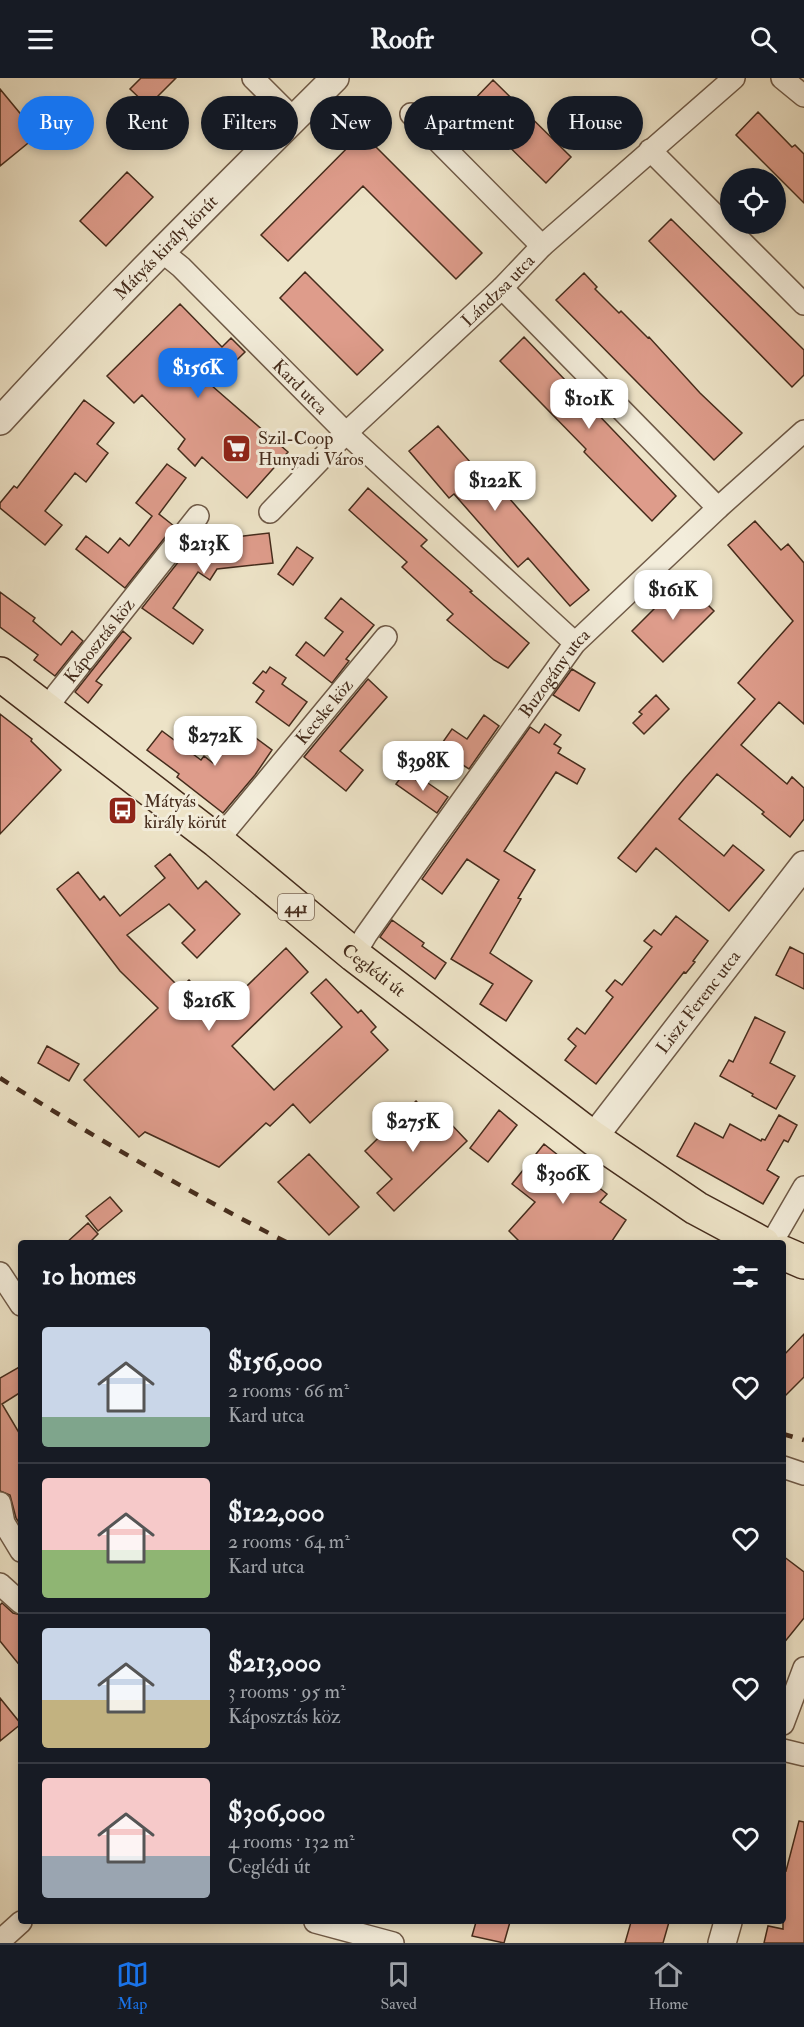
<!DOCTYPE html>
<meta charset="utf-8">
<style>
:root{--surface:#171b24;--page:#242831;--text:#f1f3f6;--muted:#9ea1a6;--line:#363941;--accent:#1a73e8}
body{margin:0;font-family:"IM FELL Double Pica",serif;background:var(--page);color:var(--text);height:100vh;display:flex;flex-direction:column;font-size:22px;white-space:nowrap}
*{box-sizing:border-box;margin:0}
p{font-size:20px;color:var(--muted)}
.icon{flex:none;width:33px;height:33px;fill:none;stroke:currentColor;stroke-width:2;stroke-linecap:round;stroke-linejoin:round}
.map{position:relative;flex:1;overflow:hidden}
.drawer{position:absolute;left:18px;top:1162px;width:768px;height:684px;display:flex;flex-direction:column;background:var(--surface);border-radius:6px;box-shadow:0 3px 9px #0003}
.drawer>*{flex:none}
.top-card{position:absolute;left:18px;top:18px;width:768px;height:54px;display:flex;gap:12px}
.fabs{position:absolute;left:720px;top:90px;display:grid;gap:12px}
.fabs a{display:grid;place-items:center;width:66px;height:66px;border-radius:50%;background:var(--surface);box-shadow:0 3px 9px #0003;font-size:30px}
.price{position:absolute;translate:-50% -51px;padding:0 14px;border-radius:12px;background:#fff;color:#222;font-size:20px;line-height:39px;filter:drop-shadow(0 2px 3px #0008)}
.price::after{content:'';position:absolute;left:50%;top:36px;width:18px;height:14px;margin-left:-9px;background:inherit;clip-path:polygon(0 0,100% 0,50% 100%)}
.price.current{background:var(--accent);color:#fff}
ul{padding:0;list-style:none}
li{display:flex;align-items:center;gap:18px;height:150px;padding:0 24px}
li+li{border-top:2px solid var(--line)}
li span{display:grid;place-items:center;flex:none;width:168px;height:120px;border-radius:6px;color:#555}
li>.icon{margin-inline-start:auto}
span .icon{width:72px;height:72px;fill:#fffc;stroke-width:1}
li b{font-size:26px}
h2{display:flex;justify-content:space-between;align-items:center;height:72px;padding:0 24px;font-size:26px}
.pill{padding:0 21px;border-radius:27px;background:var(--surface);box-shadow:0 3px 9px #0003;font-size:21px;line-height:54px}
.pill.current{background:var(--accent);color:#fff}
header{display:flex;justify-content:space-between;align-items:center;height:78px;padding:0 24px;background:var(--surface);font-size:27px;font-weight:800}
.tab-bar{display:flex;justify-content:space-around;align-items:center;height:84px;border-top:2px solid var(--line);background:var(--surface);font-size:16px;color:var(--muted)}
.tab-bar a{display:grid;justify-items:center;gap:3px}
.tab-bar .current{color:var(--accent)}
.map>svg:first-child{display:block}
.building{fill:#de9c8b;stroke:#452c1c;stroke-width:1.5}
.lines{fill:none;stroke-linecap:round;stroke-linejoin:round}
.minor-casing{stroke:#6f5a47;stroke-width:24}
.tertiary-casing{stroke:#6f5a47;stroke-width:30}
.primary-casing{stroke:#452c1c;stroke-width:36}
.minor{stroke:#f3eddb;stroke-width:21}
.tertiary{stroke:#f3eddb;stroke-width:27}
.primary{stroke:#ede3c7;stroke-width:33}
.rail{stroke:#452c1c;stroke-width:4.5;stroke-dasharray:10 10;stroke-linecap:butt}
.labels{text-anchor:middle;stroke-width:6;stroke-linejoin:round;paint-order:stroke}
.shield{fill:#f3eddb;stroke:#796655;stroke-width:1.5}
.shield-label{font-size:16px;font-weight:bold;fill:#452c1c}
.street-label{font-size:18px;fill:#452c1c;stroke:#f3eddb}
.poi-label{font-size:18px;fill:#452c1c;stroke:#f3eddb;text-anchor:start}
</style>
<header><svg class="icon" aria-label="menu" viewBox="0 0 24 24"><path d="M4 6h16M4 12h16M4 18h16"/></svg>Roofr<svg class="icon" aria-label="search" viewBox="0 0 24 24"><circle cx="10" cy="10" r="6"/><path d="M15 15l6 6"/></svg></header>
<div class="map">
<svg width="804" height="1865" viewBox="0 0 804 1865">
<rect width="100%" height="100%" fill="#ede3c7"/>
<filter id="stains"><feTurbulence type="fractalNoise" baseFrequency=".00333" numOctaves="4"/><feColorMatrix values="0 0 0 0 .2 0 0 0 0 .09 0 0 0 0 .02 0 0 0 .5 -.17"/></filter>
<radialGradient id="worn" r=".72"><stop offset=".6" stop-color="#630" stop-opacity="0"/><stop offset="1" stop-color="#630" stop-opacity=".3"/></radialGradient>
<path class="building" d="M 141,0 L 176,0 L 148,28 L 130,11 Z
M 493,2 L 571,79 L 546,105 L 468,28 Z
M 0,11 L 38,57 L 0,88 Z
M 758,34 L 792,69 L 795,67 L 804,76 L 804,125 L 736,57 Z
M 362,55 L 482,175 L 456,201 L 363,108 L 288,183 L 261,157 Z
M 127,94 L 153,119 L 106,168 L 80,143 Z
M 671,141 L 804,272 L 804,297 L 792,309 L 649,163 Z
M 305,194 L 383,272 L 357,297 L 280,220 Z
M 584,195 L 597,209 L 595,211 L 619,235 L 621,233 L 648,260 L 649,259 L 700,315 L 742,355 L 714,382 L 556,222 Z
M 180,226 L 222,269 L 231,260 L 245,274 L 211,307 L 288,374 L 247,420 L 202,379 L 195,388 L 178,371 L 185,361 L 142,317 L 134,325 L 107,298 Z
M 524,259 L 676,418 L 652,443 L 584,374 L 586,371 L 500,283 Z
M 84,322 L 114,345 L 97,366 L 108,375 L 86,404 L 75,395 L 45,433 L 62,447 L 45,467 L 0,430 L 0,425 L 14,408 L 17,410 Z
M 438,348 L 479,394 L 483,390 L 589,512 L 570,528 L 528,480 L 518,489 L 454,416 L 449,420 L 409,373 Z
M 167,386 L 186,400 L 159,436 L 174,448 L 125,510 L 76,471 L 86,458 L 108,475 L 120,460 L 129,468 L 152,438 L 136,425 Z
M 368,410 L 427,462 L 421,468 L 472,513 L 470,514 L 529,565 L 508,590 L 494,582 L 447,542 L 453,536 L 402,489 L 407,484 L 349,432 Z
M 755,443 L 781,472 L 788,466 L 804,485 L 804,646 L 779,624 L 741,667 L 787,706 L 792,699 L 804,710 L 804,741 L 790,759 L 762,736 L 764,734 L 717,696 L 679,741 L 724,778 L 733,767 L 764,792 L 729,833 L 656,770 L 636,794 L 618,780 L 684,701 L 755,621 L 738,605 L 793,543 L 728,467 Z
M 269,455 L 273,485 L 217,491 L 210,502 L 198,494 L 173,530 L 203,552 L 193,566 L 142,530 L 194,464 Z
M 297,469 L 313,480 L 293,507 L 278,496 Z
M 683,502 L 714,533 L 663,584 L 632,553 Z
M 0,514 L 35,540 L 33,543 L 61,567 L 72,553 L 83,563 L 55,598 L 34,582 L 38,577 L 0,549 Z
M 341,520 L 374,547 L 346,581 L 349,583 L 332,605 L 296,577 L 306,564 L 324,578 L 343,554 L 325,540 Z
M 123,553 L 131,560 L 96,603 L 102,607 L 88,625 L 75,614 Z
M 270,589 L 286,600 L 282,606 L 307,624 L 289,648 L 256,624 L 264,613 L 253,605 L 263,593 L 266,595 Z
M 572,591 L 595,605 L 579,633 L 553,617 Z
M 368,601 L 387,619 L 340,673 L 363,692 L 346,713 L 304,679 Z
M 656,617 L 669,631 L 644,656 L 633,645 L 642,636 L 639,634 Z
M 0,636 L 32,661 L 31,663 L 61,692 L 0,756 Z
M 484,637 L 499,648 L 469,691 L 438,671 L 452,651 L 467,661 Z
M 545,646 L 561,657 L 554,666 L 561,670 L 558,675 L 585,691 L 577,706 L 556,694 L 504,773 L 535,792 L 518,820 L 521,821 L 490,875 L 532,903 L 506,943 L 480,926 L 493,906 L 451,881 L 499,802 L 467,781 L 442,816 L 422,801 L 530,649 L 539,655 Z
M 241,649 L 272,672 L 255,697 L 223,735 L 177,699 L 179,696 L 147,672 L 162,653 L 201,682 L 204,678 L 213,685 Z
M 405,694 L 423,707 L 425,703 L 448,719 L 437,735 L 396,706 Z
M 170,776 L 198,811 L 206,803 L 240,836 L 197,880 L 182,865 L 195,852 L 169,826 L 127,857 L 180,910 L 189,902 L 220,934 L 286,870 L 308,894 L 232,968 L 274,1012 L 342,949 L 311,915 L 326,901 L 358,935 L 361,932 L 376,949 L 371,954 L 388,972 L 310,1045 L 293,1026 L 270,1048 L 266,1045 L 219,1089 L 145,1054 L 139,1059 L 84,1002 L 158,930 L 120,893 L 57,811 L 78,794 L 100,822 L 104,818 L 120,838 L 165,800 L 155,788 Z
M 676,838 L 708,863 L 693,883 L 695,884 L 686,895 L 684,894 L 596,1006 L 565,982 L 576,968 L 568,961 L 577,950 L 585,956 L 613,919 L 606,913 L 615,902 L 622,907 L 652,869 L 644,863 L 654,852 L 661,857 Z
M 392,842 L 424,865 L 422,868 L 446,885 L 435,901 L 380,859 Z
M 790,869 L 804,876 L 804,911 L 776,897 Z
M 755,939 L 785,954 L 770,985 L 795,998 L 776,1031 L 752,1018 L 753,1016 L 720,998 L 729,982 L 733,984 Z
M 47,968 L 79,986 L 69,1003 L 38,985 Z
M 416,1023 L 443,1052 L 450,1045 L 467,1063 L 394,1133 L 377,1115 L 392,1101 L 365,1073 Z
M 499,1032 L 517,1047 L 488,1084 L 470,1070 Z
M 779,1037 L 797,1047 L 788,1064 L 784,1062 L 767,1092 L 779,1099 L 763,1126 L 677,1078 L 695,1045 L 723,1060 L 730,1046 L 761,1063 L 762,1061 L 765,1062 Z
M 544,1066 L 607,1116 L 600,1124 L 626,1142 L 610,1166 L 522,1166 L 509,1153 L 535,1124 L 512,1106 Z
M 309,1076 L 359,1129 L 329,1157 L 278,1104 Z
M 110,1119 L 122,1133 L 98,1153 L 86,1138 Z
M 88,1145 L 98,1156 L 88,1166 L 65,1166 Z
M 804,1256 L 804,1299 L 783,1320 L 783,1278 Z
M 21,1288 L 21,1314 L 2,1326 L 21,1358 L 21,1448 L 16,1440 L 10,1417 L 0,1413 L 0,1300 Z
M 783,1478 L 804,1494 L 804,1540 L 783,1566 Z
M 2,1525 L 13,1535 L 21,1537 L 21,1589 L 0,1563 L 0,1527 Z
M 0,1620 L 21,1646 L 0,1663 Z
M 799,1743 L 804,1744 L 804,1865 L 764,1865 L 768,1848 L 783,1851 L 783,1792 L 786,1793 Z
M 476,1844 L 510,1844 L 504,1865 L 472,1858 Z
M 631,1844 L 669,1844 L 663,1865 L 625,1865 Z"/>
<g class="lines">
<defs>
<g id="minor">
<path d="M 253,0 L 294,41"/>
<path d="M 782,0 L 804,18"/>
<path d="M 411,36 L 542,168"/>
<path d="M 650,72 L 804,226"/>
<path id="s1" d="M 160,172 L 181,189 L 346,355 L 575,565"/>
<path d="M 502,210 L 718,430"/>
<path id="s2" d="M 270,434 L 346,355 L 502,210 L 542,168 L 734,0"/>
<path id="s3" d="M 47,632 L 57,616 L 198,438"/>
<path id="s4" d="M 217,763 L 386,559"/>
<path id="s5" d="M 354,877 L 366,857 L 430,767 L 575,565 L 718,430 L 804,353"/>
<path d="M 771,1166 L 804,1109"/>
<path d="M 0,1195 L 21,1227"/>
<path d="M 783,1389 L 804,1396"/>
<path d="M 0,1425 L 4,1445 L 21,1473"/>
<path d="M 0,1506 L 21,1525"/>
<path d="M 783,1646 L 804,1590"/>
<path d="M 783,1672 L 804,1677"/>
<path d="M 315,1844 L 393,1865"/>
<path d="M 0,1863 L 21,1844"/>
</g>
<g id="tertiary">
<path id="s6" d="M 0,343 C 108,224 222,113 335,0"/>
<path id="s7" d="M 593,1060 L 804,787"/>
<path d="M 722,1865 L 728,1844"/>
</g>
<g id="primary">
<path id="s8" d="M 0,596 L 217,763 L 354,877 L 593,1060 L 696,1130 L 763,1166"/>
<path d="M 783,1175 L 804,1184"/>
</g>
</defs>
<use href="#minor" class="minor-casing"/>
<use href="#tertiary" class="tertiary-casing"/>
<use href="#primary" class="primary-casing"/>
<use href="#minor" class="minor"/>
<use href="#tertiary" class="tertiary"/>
<use href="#primary" class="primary"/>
<path class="rail" d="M 0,1000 C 94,1059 190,1115 290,1166
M 783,1356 L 804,1362"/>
</g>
<defs>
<symbol id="supermarket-square" viewBox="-11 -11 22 22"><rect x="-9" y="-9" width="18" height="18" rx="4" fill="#8f2418" stroke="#f3eddb"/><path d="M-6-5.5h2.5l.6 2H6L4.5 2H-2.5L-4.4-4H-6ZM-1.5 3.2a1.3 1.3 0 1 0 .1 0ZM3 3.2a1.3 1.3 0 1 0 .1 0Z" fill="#fff"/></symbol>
<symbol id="bus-square" viewBox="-11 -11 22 22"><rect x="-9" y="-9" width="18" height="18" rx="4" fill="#8f2418" stroke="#f3eddb"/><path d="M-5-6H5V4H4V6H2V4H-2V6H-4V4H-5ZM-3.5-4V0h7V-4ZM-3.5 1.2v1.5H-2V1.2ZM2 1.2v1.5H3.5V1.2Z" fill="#fff"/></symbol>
</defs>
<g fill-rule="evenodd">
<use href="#supermarket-square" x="220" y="354" width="33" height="33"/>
<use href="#bus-square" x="106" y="716" width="33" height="33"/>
</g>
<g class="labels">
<rect class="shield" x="278" y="816" width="36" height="26" rx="4.5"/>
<g class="shield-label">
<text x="296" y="835">441</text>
</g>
<g class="street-label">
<text dy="6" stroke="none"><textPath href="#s6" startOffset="240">Mátyás király körút</textPath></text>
<text dy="6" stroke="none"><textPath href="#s2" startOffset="318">Lándzsa utca</textPath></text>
<text dy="6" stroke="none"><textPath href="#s1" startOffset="196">Kard utca</textPath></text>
<text dy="6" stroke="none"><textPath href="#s3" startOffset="87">Káposztás köz</textPath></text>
<text dy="6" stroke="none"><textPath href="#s5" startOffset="346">Buzogány utca</textPath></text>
<text dy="6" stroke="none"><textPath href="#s4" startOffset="168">Kecske köz</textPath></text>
<text dy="6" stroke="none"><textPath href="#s8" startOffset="477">Ceglédi út</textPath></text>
<text dy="6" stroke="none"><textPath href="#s7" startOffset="172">Liszt Ferenc utca</textPath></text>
</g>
<g class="poi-label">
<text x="258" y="366">Szil-Coop<tspan x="258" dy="21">Hunyadi Város</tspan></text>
<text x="144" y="729">Mátyás<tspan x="144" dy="21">király körút</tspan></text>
</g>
</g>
<rect width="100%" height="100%" filter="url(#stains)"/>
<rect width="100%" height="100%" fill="url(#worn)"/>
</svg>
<div class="fabs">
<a><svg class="icon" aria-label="locate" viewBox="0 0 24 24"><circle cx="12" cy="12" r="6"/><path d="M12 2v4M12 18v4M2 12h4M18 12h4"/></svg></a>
</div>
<b class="price current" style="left:198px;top:321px">$156K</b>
<b class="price" style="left:589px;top:352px">$101K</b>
<b class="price" style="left:495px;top:434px">$122K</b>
<b class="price" style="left:204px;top:497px">$213K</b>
<b class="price" style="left:673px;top:543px">$161K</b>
<b class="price" style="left:215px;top:689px">$272K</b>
<b class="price" style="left:423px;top:714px">$398K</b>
<b class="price" style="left:209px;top:954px">$216K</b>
<b class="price" style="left:413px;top:1075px">$275K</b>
<b class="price" style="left:563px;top:1127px">$306K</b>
<div class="top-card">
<a class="pill current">Buy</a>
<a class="pill">Rent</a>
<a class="pill">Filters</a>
<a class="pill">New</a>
<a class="pill">Apartment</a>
<a class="pill">House</a>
</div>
<section class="drawer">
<h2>10 homes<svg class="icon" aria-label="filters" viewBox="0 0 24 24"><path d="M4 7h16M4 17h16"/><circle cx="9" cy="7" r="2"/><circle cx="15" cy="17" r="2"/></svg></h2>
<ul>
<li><span style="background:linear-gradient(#c9d6e8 75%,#7fa58c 0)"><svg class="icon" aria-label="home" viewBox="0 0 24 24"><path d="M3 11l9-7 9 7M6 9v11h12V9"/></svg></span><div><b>$156,000</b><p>2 rooms · 66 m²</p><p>Kard utca</p></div><svg class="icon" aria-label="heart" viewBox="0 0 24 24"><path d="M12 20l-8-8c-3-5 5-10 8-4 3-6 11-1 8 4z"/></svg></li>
<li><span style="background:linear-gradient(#f6c9c9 60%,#8fb573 0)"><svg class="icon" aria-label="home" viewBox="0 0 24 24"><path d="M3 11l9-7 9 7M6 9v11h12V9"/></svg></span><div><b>$122,000</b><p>2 rooms · 64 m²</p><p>Kard utca</p></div><svg class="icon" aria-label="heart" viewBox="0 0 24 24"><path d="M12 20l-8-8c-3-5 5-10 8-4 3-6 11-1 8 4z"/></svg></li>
<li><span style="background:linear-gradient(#c9d6e8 60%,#c2b280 0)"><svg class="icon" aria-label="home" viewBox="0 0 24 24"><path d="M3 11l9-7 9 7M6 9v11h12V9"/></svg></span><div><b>$213,000</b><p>3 rooms · 95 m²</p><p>Káposztás köz</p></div><svg class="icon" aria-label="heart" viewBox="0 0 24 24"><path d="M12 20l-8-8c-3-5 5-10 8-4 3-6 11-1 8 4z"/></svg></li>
<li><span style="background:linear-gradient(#f6c9c9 65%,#9aa5b1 0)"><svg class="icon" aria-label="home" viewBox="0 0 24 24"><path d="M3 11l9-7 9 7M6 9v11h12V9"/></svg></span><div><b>$306,000</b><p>4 rooms · 132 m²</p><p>Ceglédi út</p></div><svg class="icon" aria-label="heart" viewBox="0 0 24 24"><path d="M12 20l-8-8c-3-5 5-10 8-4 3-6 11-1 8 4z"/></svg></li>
</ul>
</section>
</div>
<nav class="tab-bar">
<a class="current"><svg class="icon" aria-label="map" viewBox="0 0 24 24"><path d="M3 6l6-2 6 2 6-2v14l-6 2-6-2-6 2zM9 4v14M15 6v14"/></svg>Map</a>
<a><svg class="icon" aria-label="saved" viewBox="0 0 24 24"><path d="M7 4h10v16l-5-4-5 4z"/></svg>Saved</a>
<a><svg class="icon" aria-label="home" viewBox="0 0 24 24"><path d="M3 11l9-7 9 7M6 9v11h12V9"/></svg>Home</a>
</nav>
